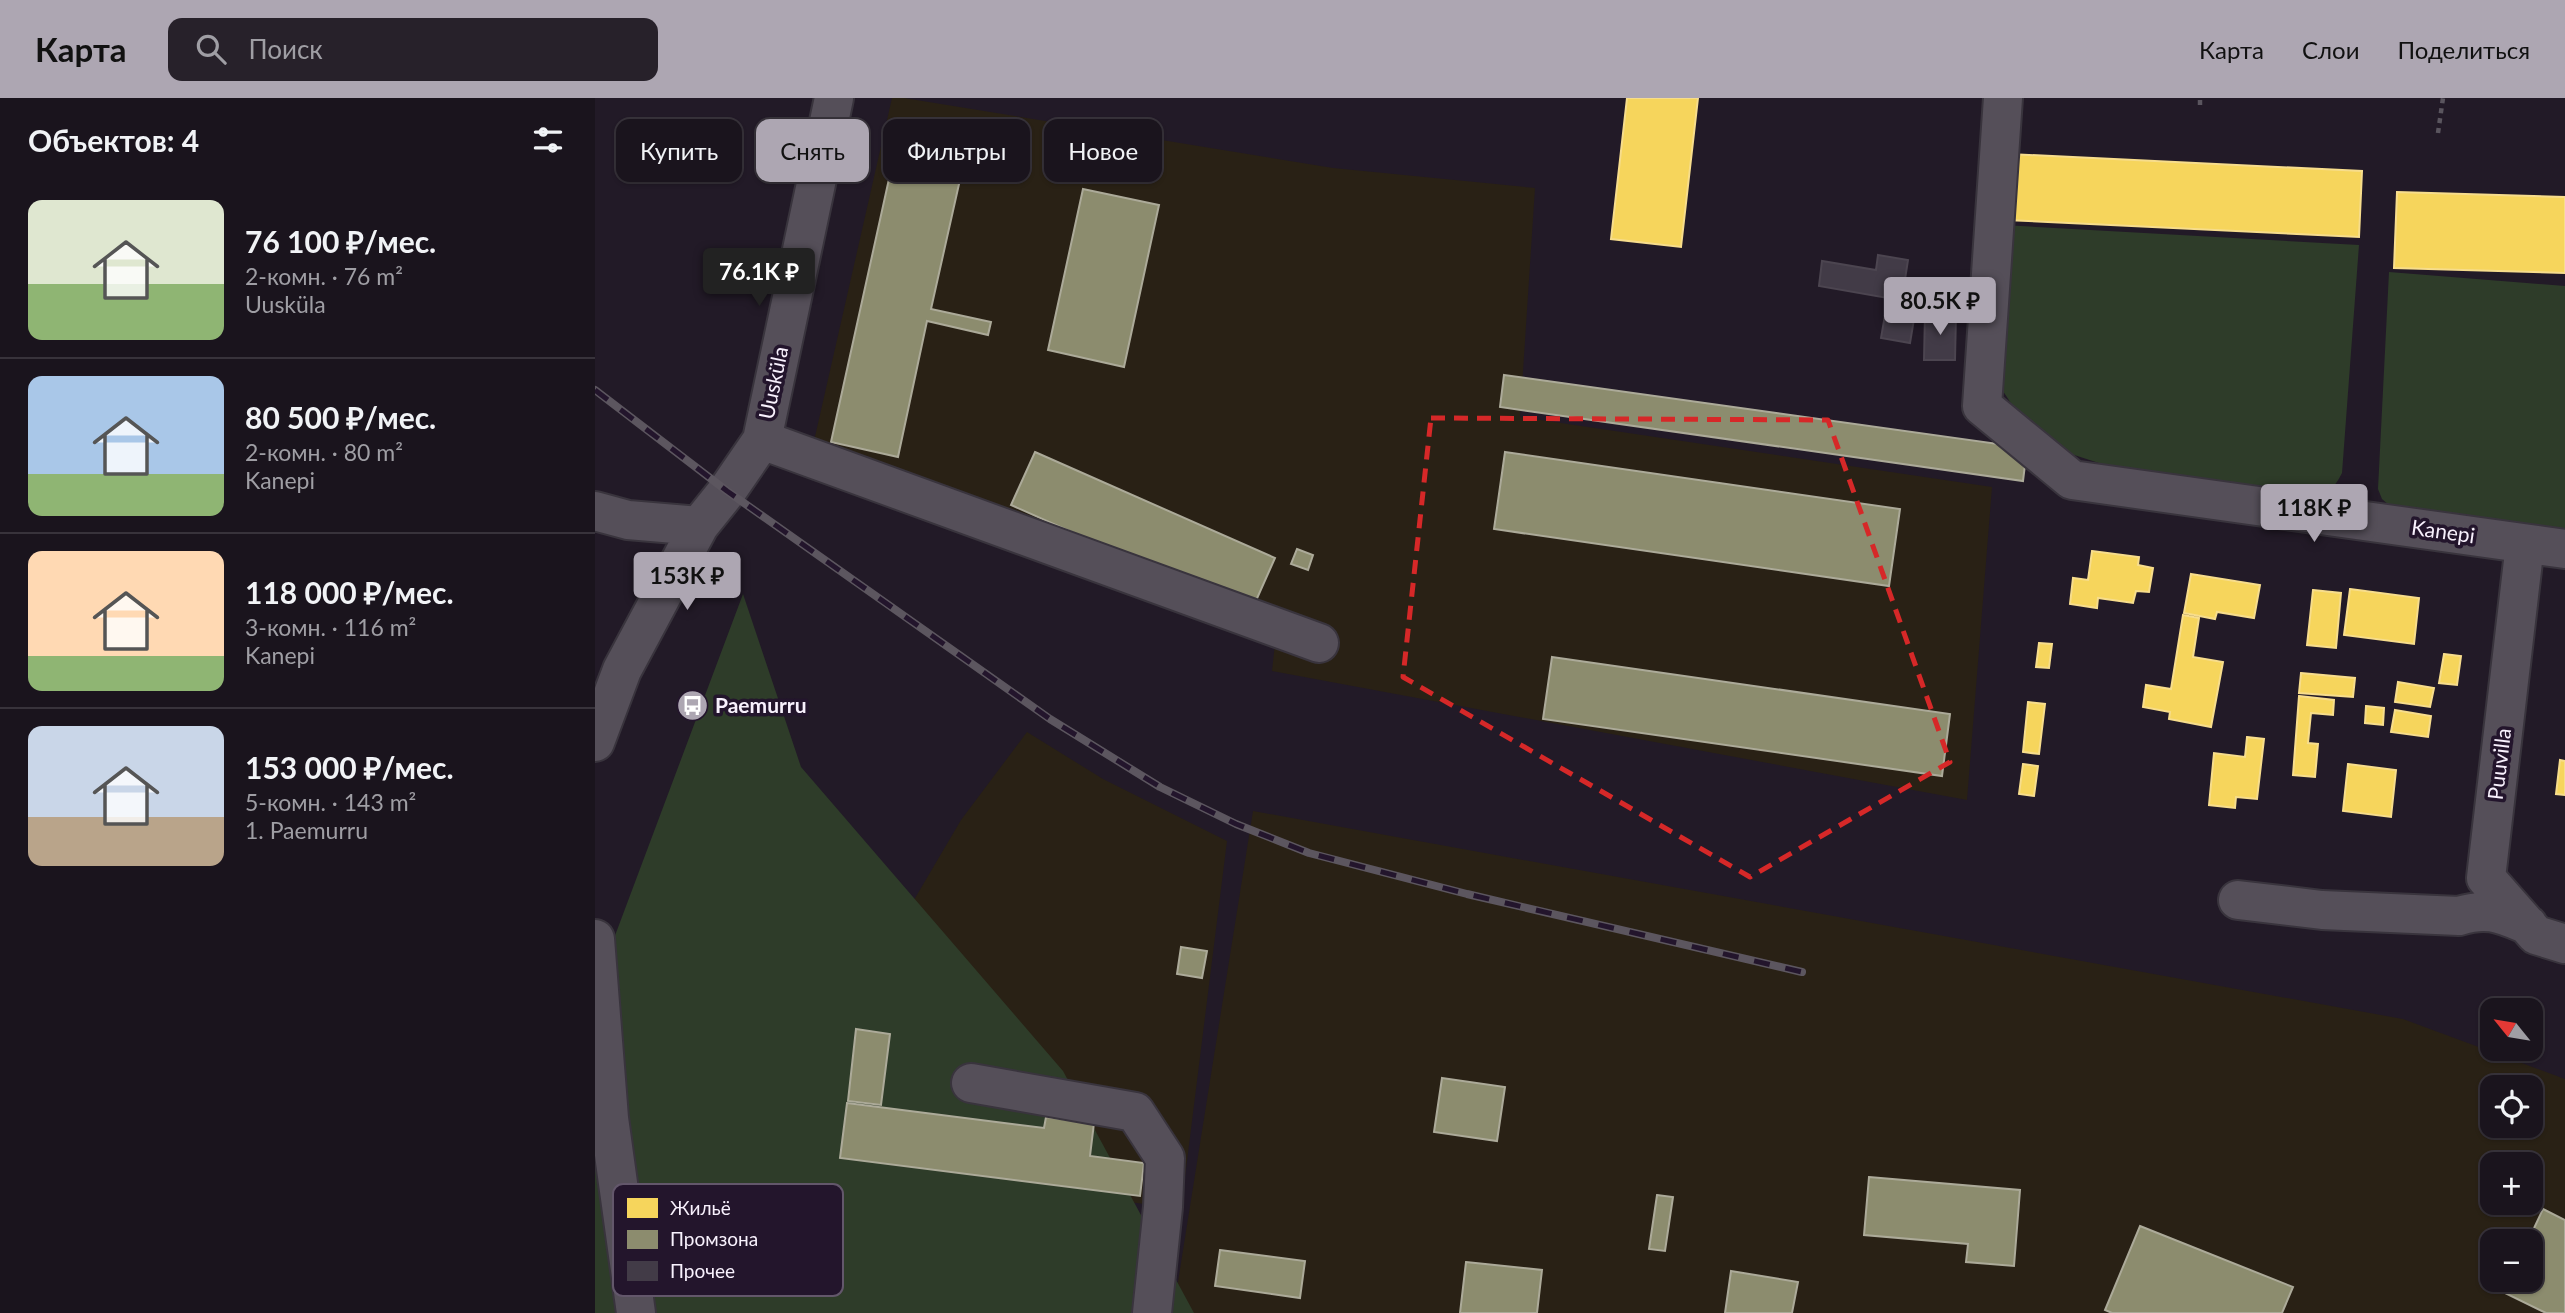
<!DOCTYPE html>
<html lang="ru">
<meta charset="utf-8">
<style>
:root{--surface:#1a141d;--page:#27212a;--text:#f1f3f6;--muted:#9f9ea4;--line:#38333b;--accent:#ada6b2}
body{margin:0;font-family:Lato,sans-serif;background:var(--page);color:var(--text);height:100vh;display:flex;flex-direction:column;font-size:26px;white-space:nowrap}
*{box-sizing:border-box;margin:0}
p{font-size:23px;color:var(--muted)}
.icon{flex:none;width:38px;height:38px;fill:none;stroke:currentColor;stroke-width:2;stroke-linecap:round;stroke-linejoin:round}
.map{position:relative;flex:1;overflow:hidden}
.details{display:flex;flex-direction:column;background:var(--surface);width:595px}
.details>*{flex:none}
.banner{position:absolute;left:21px;top:21px;width:665px;height:63px;display:flex;gap:14px}
.needle{width:46px;rotate:300deg}
.fabs{position:absolute;left:1885px;top:900px;display:grid;gap:14px}
.fabs a{display:grid;place-items:center;width:63px;height:63px;border-radius:14px;background:var(--surface);box-shadow:0 2px 5px #0004,0 0 0 2px var(--line);font-size:35px}
.price{position:absolute;translate:-50% -60px;padding:0 16px;border-radius:7px;background:var(--accent);color:#111;font-size:23px;line-height:46px;filter:drop-shadow(0 2px 4px #0008)}
.price::after{content:'';position:absolute;left:50%;top:42px;width:21px;height:16px;margin-left:-10px;background:inherit;clip-path:polygon(0 0,100% 0,50% 100%)}
.price.active{background:#222;color:#fff}
ul{padding:0;list-style:none}
li{display:flex;align-items:center;gap:21px;height:175px;padding:0 28px}
li+li{border-top:2px solid var(--line)}
li span{display:grid;place-items:center;flex:none;width:196px;height:140px;border-radius:14px;color:#555}
li>.icon{margin-inline-start:auto}
span .icon{width:84px;height:84px;fill:#fffc;stroke-width:1}
li b{font-size:30px}
h2{display:flex;justify-content:space-between;align-items:center;height:84px;padding:0 28px;font-size:30px}
.pill{padding:0 24px;border-radius:14px;background:var(--surface);box-shadow:0 2px 5px #0004,0 0 0 2px var(--line);font-size:24px;line-height:63px}
.pill.active{background:var(--accent);color:#111}
header{display:flex;align-items:center;gap:42px;box-sizing:border-box;height:98px;padding:0 35px;background:var(--accent);color:#111}
header strong{font-size:33px}
nav{display:flex;gap:38px;margin-inline-start:auto;font-size:24px}
.search{width:490px;height:63px;background:var(--page);display:flex;align-items:center;gap:18px;box-sizing:border-box;padding:0 24px;border-radius:14px;color:var(--muted);font-size:26px}
main{display:flex;flex:1;min-height:0}
.map>svg:first-child{display:block}
.industrial{fill:#292115;fill-rule:evenodd}
.green{fill:#2e3c29}
.homes{fill:#f6d55c;stroke:#f7dd8c;stroke-width:2}
.industry{fill:#8c8c6e;stroke:#acaa99;stroke-width:2}
.building{fill:#423b47;stroke:#4c4550;stroke-width:2}
.lines{fill:none;stroke-linecap:round;stroke-linejoin:round}
.minor-casing{stroke:#39343d;stroke-width:42}
.path{stroke:#5a555e;stroke-width:4.5;stroke-dasharray:5 5;stroke-linecap:butt}
.minor{stroke:#554f59;stroke-width:38}
.rail-casing{stroke:#5c565f;stroke-width:8}
.rail{stroke:#23152c;stroke-width:5;stroke-dasharray:16;stroke-linecap:butt}
.marked{fill:none;stroke:#d62828;stroke-width:5;stroke-dasharray:14 9;stroke-linejoin:round}
.labels{text-anchor:middle;stroke-width:7;stroke-linejoin:round;paint-order:stroke}
.street-label{font-size:21px;fill:#f8f1fd;stroke:#23152c}
.poi-label{font-size:21px;font-weight:bold;fill:#f8f1fd;stroke:#23152c;text-anchor:start}
.key{fill:#23152c;stroke:#63576b;stroke-width:2}
.key-label{font-size:19px;fill:#f8f1fd}
</style>
<header>
<strong>Карта</strong>
<div class="search"><svg class="icon" aria-label="search" viewBox="0 0 24 24"><circle cx="10" cy="10" r="6"/><path d="M15 15l6 6"/></svg>Поиск</div>
<nav><a>Карта</a><a>Слои</a><a>Поделиться</a></nav>
</header>
<main>
<section class="details">
<h2>Объектов: 4<svg class="icon" aria-label="filters" viewBox="0 0 24 24"><path d="M4 7h16M4 17h16"/><circle cx="9" cy="7" r="2"/><circle cx="15" cy="17" r="2"/></svg></h2>
<ul>
<li><span style="background:linear-gradient(#dfe7d0 60%,#8fb573 0)"><svg class="icon" aria-label="home" viewBox="0 0 24 24"><path d="M3 11l9-7 9 7M6 9v11h12V9"/></svg></span><div><b>76 100 ₽/мес.</b><p>2-комн. · 76 m²</p><p>Uusküla</p></div></li>
<li><span style="background:linear-gradient(#a9c7e8 70%,#8fb573 0)"><svg class="icon" aria-label="home" viewBox="0 0 24 24"><path d="M3 11l9-7 9 7M6 9v11h12V9"/></svg></span><div><b>80 500 ₽/мес.</b><p>2-комн. · 80 m²</p><p>Kanepi</p></div></li>
<li><span style="background:linear-gradient(#ffd9b3 75%,#8fb573 0)"><svg class="icon" aria-label="home" viewBox="0 0 24 24"><path d="M3 11l9-7 9 7M6 9v11h12V9"/></svg></span><div><b>118 000 ₽/мес.</b><p>3-комн. · 116 m²</p><p>Kanepi</p></div></li>
<li><span style="background:linear-gradient(#c9d6e8 65%,#b9a48a 0)"><svg class="icon" aria-label="home" viewBox="0 0 24 24"><path d="M3 11l9-7 9 7M6 9v11h12V9"/></svg></span><div><b>153 000 ₽/мес.</b><p>5-комн. · 143 m²</p><p>1. Paemurru</p></div></li>
</ul>
</section>
<div class="map">
<svg width="1970" height="1215" viewBox="0 0 1970 1215">
<rect width="100%" height="100%" fill="#221a27"/>
<path class="industrial" d="M 297,0 L 309,0 L 738,70 L 940,90 L 925,319 L 1397,389 L 1372,702 L 677,573 L 684,509 L 648,499 L 219,343 Z
M 432,634 L 508,681 L 632,743 L 586,1111 L 235,1063 L 266,892 L 366,722 Z
M 658,713 L 1808,921 L 1970,981 L 1970,1215 L 578,1215 ZM 1897,989 L 1936,989 L 1936,1027 L 1897,1027 ZM 1897,1066 L 1936,1066 L 1936,1104 L 1897,1104 ZM 1897,1143 L 1936,1143 L 1936,1181 L 1897,1181 Z"/>
<path class="green" d="M 1408,127 L 1764,147 L 1747,375 C 1739,391 1733,395 1716,397 L 1507,366 L 1473,355 L 1423,316 L 1406,290 Z
M 1794,174 L 1970,188 L 1970,435 L 1794,407 L 1787,401 L 1783,391 Z
M 148,496 L 206,669 L 468,973 L 599,1215 L 0,1215 L 0,891 Z"/>
<path class="homes" d="M 1032,0 L 1103,0 L 1086,149 L 1016,141 Z
M 1414,56 L 1767,73 L 1764,139 L 1411,122 Z
M 1802,94 L 1970,99 L 1970,175 L 1799,170 Z
M 1497,453 L 1544,459 L 1543,467 L 1558,470 L 1554,494 L 1541,493 L 1538,505 L 1503,500 L 1502,510 L 1475,506 L 1478,480 L 1493,482 Z
M 1596,476 L 1665,487 L 1659,520 L 1622,514 L 1620,521 L 1589,515 Z
M 1755,491 L 1824,500 L 1819,546 L 1749,537 Z
M 1718,492 L 1746,495 L 1741,550 L 1712,547 Z
M 1588,517 L 1604,520 L 1598,559 L 1628,564 L 1616,629 L 1574,621 L 1575,614 L 1548,609 L 1551,587 L 1576,591 Z
M 1444,545 L 1457,546 L 1454,570 L 1441,569 Z
M 1849,556 L 1866,558 L 1862,587 L 1844,585 Z
M 1706,575 L 1760,580 L 1758,599 L 1704,595 Z
M 1803,584 L 1839,590 L 1835,609 L 1800,604 Z
M 1704,598 L 1739,602 L 1738,617 L 1716,615 L 1713,645 L 1723,646 L 1720,679 L 1698,677 Z
M 1433,604 L 1450,606 L 1444,656 L 1428,654 Z
M 1771,608 L 1789,610 L 1788,627 L 1770,625 Z
M 1800,612 L 1836,618 L 1833,639 L 1796,634 Z
M 1652,639 L 1669,641 L 1662,701 L 1641,699 L 1640,710 L 1614,707 L 1619,655 L 1650,659 Z
M 1965,662 L 1970,663 L 1970,697 L 1961,696 Z
M 1428,666 L 1443,668 L 1439,698 L 1424,696 Z
M 1753,666 L 1801,672 L 1796,719 L 1748,713 Z"/>
<path class="industry" d="M 307,22 L 375,37 L 336,211 L 396,224 L 393,237 L 332,223 L 303,359 L 236,344 Z
M 488,91 L 564,107 L 529,269 L 453,252 Z
M 909,277 L 1432,350 L 1428,383 L 905,309 Z
M 440,354 L 680,460 L 656,514 L 416,407 Z
M 910,354 L 1305,411 L 1294,488 L 899,431 Z
M 702,451 L 718,457 L 713,472 L 696,466 Z
M 957,559 L 1355,616 L 1347,678 L 948,621 Z
M 586,849 L 612,853 L 607,880 L 582,876 Z
M 261,931 L 295,936 L 286,1007 L 253,1003 Z
M 847,980 L 910,989 L 902,1043 L 839,1034 Z
M 252,1005 L 449,1030 L 451,1019 L 499,1025 L 495,1058 L 549,1065 L 545,1098 L 245,1060 Z
M 1274,1079 L 1425,1092 L 1419,1168 L 1371,1164 L 1373,1146 L 1269,1137 Z
M 1062,1097 L 1078,1099 L 1070,1153 L 1054,1151 Z
M 1948,1111 L 1970,1122 L 1970,1215 L 1951,1215 L 1908,1194 L 1914,1181 L 1936,1181 L 1936,1143 L 1933,1143 Z
M 1545,1128 L 1698,1189 L 1687,1215 L 1517,1215 L 1510,1212 Z
M 625,1152 L 710,1163 L 705,1200 L 620,1188 Z
M 871,1164 L 947,1172 L 942,1215 L 865,1215 Z
M 1136,1173 L 1203,1184 L 1197,1215 L 1130,1215 Z"/>
<path class="building" d="M 1283,157 L 1313,162 L 1306,207 L 1321,209 L 1315,245 L 1286,240 L 1293,200 L 1224,188 L 1227,163 L 1281,172 Z
M 1330,215 L 1361,216 L 1360,262 L 1329,262 Z"/>
<g class="lines">
<defs>
<path id="minor" d="M 1408,0 L 1387,308 L 1477,382 L 1970,451
M 167,342 L 724,545
M 0,413 L 33,422 L 104,428
M 1930,446 L 1891,780 L 1941,837 L 1970,846
M 0,644 L 27,572 L 104,428 L 132,393 L 167,342 L 239,0
M 1643,802 L 1727,812 L 1864,818 C 1893,809 1906,816 1933,827
M 0,841 L 14,1020 L 41,1215
M 376,985 L 540,1014 L 570,1060 L 568,1109 L 557,1215"/>
</defs>
<use href="#minor" class="minor-casing"/>
<path class="path" d="M 1605,7 L 1605,0
M 1843,35 L 1848,0"/>
<use href="#minor" class="minor"/>
<defs>
<path id="rail" d="M 0,292 L 132,393 L 455,621 L 565,689 L 641,726 L 714,755 L 872,796 L 1207,874"/>
</defs>
<use href="#rail" class="rail-casing"/>
<use href="#rail" class="rail"/>
</g>
<path class="marked" d="M 836,320 L 1233,322 L 1355,664 L 1155,779 L 808,579 Z"/>
<defs>
<symbol id="bus-disc" viewBox="-11 -11 22 22"><circle r="9.5" fill="#ada6b2" stroke="#23152c"/><path d="M-5-6H5V4H4V6H2V4H-2V6H-4V4H-5ZM-3.5-4V0h7V-4ZM-3.5 1.2v1.5H-2V1.2ZM2 1.2v1.5H3.5V1.2Z" fill="#fff"/></symbol>
</defs>
<g fill-rule="evenodd">
<use href="#bus-disc" x="80" y="590" width="35" height="35"/>
</g>
<g class="labels">
<g class="street-label">
<text transform="translate(179 285) rotate(-78)" y="7">Uusküla</text>
<text transform="translate(1848 434) rotate(8)" y="7">Kanepi</text>
<text transform="translate(1905 666) rotate(-83)" y="7">Puuvilla</text>
</g>
<g class="poi-label">
<text x="120" y="615">Paemurru</text>
</g>
</g>
<rect x="18" y="1086" width="230" height="112" rx="10" class="key"/>
<rect x="32" y="1100" width="31" height="20" fill="#f6d55c"/>
<rect x="32" y="1132" width="31" height="19" fill="#8c8c6e"/>
<rect x="32" y="1163" width="31" height="20" fill="#423b47"/>
<g class="key-label">
<text x="75" y="1117">Жильё</text>
<text x="75" y="1148">Промзона</text>
<text x="75" y="1180">Прочее</text>
</g>
</svg>
<div class="fabs">
<a><svg class="needle" viewBox="-14 -14 28 28"><path d="M0-13l5 13h-10z" fill="#e53935"/><path d="M0 13l5-13h-10z" fill="#9f9ea4"/></svg></a>
<a><svg class="icon" aria-label="locate" viewBox="0 0 24 24"><circle cx="12" cy="12" r="6"/><path d="M12 2v4M12 18v4M2 12h4M18 12h4"/></svg></a>
<a>+</a>
<a>−</a>
</div>
<b class="price active" style="left:164px;top:210px">76.1K ₽</b>
<b class="price" style="left:1345px;top:239px">80.5K ₽</b>
<b class="price" style="left:1719px;top:446px">118K ₽</b>
<b class="price" style="left:92px;top:514px">153K ₽</b>
<div class="banner">
<a class="pill">Купить</a>
<a class="pill active">Снять</a>
<a class="pill">Фильтры</a>
<a class="pill">Новое</a>
</div>
</div>
</main>
